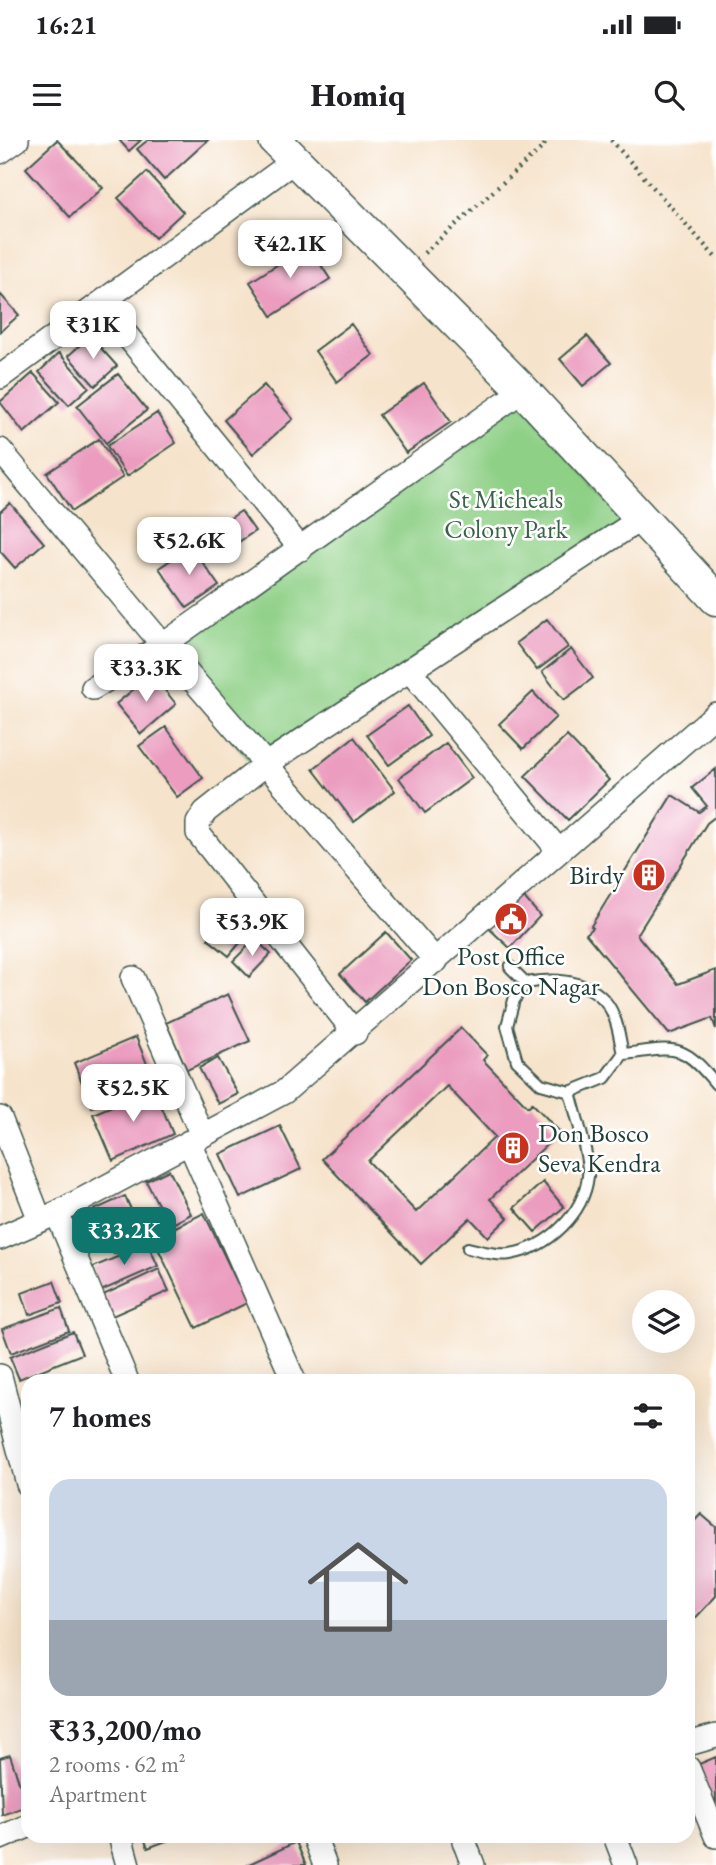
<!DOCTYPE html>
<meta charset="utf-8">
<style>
:root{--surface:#fff;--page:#f6f6f6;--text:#202124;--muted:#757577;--line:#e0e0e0;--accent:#0f766e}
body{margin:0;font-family:"EB Garamond",serif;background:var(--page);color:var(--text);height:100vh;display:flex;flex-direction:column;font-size:26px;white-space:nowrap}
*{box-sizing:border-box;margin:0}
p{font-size:23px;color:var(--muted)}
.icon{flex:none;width:38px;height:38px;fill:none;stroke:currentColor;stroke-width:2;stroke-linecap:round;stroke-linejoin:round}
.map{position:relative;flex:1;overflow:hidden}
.sheet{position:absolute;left:21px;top:1234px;width:674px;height:469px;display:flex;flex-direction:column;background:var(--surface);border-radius:21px;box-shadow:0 7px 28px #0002}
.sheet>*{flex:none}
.fabs{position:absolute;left:632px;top:1150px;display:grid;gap:14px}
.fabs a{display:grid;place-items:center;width:63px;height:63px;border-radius:50%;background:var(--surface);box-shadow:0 7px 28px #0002;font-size:35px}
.price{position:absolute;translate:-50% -60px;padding:0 16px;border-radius:14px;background:#fff;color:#222;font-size:23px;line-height:46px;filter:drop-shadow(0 2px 4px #0008)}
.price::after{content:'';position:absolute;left:50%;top:42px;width:21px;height:16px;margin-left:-10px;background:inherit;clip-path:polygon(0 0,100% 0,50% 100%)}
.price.active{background:var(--accent);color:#fff}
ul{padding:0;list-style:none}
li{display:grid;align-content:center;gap:14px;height:371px;padding:0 28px}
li+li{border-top:2px solid var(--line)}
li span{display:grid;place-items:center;height:217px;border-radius:21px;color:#555}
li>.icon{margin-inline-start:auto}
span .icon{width:126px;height:126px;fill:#fffc;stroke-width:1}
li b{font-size:30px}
h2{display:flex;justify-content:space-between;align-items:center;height:84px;padding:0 28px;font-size:30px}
.status{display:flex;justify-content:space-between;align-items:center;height:49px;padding:0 35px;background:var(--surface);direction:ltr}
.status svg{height:19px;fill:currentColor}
header{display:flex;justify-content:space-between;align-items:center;height:91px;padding:0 28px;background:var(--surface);font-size:32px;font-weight:800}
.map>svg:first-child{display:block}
.green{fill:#8fd087;stroke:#57865e;stroke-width:2}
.building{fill:#eb9cbf;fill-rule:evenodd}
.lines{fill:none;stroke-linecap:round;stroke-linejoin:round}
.service-casing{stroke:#3f564b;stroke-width:14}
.minor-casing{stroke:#3f564b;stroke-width:26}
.secondary-casing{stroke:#3f564b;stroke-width:35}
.path{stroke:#3f564b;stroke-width:4.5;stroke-dasharray:2 5;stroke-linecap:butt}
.service{stroke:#fff;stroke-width:10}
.minor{stroke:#fff;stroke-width:23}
.secondary{stroke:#fff;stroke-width:32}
.labels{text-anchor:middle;stroke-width:5;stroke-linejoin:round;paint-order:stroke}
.park-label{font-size:26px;fill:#3b6249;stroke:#fff}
.poi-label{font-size:26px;fill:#1f3d34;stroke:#fff;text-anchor:end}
</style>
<div class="status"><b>16:21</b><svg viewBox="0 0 49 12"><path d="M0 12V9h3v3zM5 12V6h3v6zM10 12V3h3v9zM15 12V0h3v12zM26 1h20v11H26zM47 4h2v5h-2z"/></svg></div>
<header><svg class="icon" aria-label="menu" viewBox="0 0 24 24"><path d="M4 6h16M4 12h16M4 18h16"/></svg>Homiq<svg class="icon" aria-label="search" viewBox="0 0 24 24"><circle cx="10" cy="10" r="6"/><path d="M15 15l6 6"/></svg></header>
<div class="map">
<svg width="716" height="1725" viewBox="0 0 716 1725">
<rect width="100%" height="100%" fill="#fff"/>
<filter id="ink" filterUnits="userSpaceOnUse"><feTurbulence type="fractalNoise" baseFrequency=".0143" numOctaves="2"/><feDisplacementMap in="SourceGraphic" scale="14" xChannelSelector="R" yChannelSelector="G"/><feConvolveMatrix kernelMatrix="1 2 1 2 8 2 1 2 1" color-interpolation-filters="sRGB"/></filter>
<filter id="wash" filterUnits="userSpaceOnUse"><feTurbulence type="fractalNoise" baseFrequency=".00686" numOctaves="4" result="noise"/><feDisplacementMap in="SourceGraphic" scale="28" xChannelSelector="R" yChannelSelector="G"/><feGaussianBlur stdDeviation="1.57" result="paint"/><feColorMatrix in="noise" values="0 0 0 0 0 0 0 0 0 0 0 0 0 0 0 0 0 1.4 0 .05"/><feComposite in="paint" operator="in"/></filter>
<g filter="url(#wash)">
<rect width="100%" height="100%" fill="#f6e3cb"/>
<path class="green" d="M 520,259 L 633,391 L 261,633 L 158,514 Z"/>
<g id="blocks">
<path class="building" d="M 57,0 L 103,48 L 70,77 L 26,28 Z
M 119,0 L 141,0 L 129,11 Z
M 148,0 L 208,0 L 164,40 L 137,9 Z
M 147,32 L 183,72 L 155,98 L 118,58 Z
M 308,105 L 330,139 L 272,176 L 250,142 Z
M 0,154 L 19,175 L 0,192 Z
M 351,184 L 373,215 L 337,242 L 315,211 Z
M 90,196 L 117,226 L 95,246 L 68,216 Z
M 587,196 L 611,223 L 583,246 L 560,219 Z
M 59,213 L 89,247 L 69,265 L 39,232 Z
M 33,233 L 59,262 L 24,293 L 0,262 Z
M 118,234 L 147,270 L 106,303 L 77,266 Z
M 424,243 L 451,282 L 406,313 L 379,275 Z
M 264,245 L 293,279 L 253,314 L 224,280 Z
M 157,273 L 176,303 L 127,336 L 107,306 Z
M 99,299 L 123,337 L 72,371 L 47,333 Z
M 10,363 L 44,403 L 15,428 L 0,411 L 0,372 Z
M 241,371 L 255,391 L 215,418 L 202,397 Z
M 191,406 L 219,446 L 187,468 L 159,428 Z
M 547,479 L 568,507 L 537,530 L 516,503 Z
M 571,509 L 593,538 L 564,560 L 542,532 Z
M 152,534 L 176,564 L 141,594 L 116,564 Z
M 533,552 L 556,577 L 523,609 L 499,584 Z
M 408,566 L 429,596 L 389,625 L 367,595 Z
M 166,587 L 203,638 L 177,657 L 139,606 Z
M 567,596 L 609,640 L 568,680 L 525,636 Z
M 354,597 L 395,651 L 354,682 L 313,629 Z
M 446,603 L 472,638 L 425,673 L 399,638 Z
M 716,629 L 716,676 L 707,683 L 637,795 L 678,844 L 716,830 L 716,889 L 712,878 L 669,894 L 586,794 L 593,788 L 591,786 L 672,655 L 699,672 L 707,666 L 692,648 Z
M 517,749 L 540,776 L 510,808 L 481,781 Z
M 224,780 L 244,798 L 229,816 L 208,799 Z
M 386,792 L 411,820 L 365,862 L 340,834 Z
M 255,799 L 271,814 L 249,837 L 233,821 Z
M 228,854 L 250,901 L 187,930 L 166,883 Z
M 461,888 L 487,915 L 483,920 L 528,967 L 532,963 L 560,992 L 490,1059 L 508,1078 L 488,1097 L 470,1078 L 421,1124 L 322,1019 ZM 447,946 L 495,997 L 416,1072 L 368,1021 Z
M 136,897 L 154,941 L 92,967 L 74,923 Z
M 218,918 L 238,954 L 218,964 L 199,928 Z
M 154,948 L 173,994 L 113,1021 L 93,974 Z
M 280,986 L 301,1029 L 240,1058 L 220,1014 Z
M 169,1030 L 191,1074 L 169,1086 L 146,1041 Z
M 543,1042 L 564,1067 L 535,1092 L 514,1068 Z
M 125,1056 L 145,1101 L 114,1114 L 94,1070 Z
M 204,1073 L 247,1163 L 196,1188 L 153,1098 Z
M 148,1104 L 158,1126 L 101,1151 L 91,1128 Z
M 159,1129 L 169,1151 L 110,1177 L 101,1156 Z
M 54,1141 L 62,1163 L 29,1175 L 22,1153 Z
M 61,1168 L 69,1191 L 11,1213 L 2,1189 Z
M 73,1192 L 82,1214 L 19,1239 L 10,1217 Z
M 701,1374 L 716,1387 L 716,1456 L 688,1486 L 688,1388 Z
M 10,1615 L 27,1666 L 2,1675 L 0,1618 Z
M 716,1617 L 716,1670 L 699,1624 Z
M 143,1696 L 179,1696 L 148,1708 Z
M 296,1702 L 306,1725 L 247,1725 Z"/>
</g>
</g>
<g filter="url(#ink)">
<use href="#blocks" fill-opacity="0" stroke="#3f564b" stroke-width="2"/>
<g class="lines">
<defs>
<path id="service" d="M 510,827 L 526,843 L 514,860 L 507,886 L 517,921 L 541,944 L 570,952 L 605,938 L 623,914 C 675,908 681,901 716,944
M 526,843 C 558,837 601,840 614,877 C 619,888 620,902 623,914
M 468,1108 C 481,1111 496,1116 510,1114 C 548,1108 584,1074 588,1036 C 590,1018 575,972 570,952"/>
<path id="minor" d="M 0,12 L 17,0
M 102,165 L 301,409
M 0,237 L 294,21
M 0,310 L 163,505 L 436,821
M 410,531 L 559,711
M 93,548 L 163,505 L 523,250
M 133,838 L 202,995
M 355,893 L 198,693 L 198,683 L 205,672 L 266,624 L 642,378
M 0,978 L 40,1080
M 189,1002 L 294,1241
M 57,1073 L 127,1241
M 0,1098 L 57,1073 L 284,952 L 716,574
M 0,1236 L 28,1344
M 688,1604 L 716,1596
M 688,1628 L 716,1696
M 120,1696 L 128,1725
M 314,1696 L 325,1725
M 615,1696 L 626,1725
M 0,1698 L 28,1686
M 464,1701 L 473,1725"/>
<path id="secondary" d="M 275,0 L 523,250 L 716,459"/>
</defs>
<use href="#service" class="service-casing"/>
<use href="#minor" class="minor-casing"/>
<use href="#secondary" class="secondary-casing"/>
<path class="path" d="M 611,0 L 716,118
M 424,113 L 544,6 L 546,0"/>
<use href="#service" class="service"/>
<use href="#minor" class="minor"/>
<use href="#secondary" class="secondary"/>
</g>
</g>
<defs>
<symbol id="building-disc" viewBox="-11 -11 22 22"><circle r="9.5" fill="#c8321e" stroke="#fff"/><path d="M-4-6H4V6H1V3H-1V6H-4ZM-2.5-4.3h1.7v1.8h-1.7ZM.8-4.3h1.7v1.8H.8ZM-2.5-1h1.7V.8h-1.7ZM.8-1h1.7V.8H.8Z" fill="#fff"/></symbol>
<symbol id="civic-disc" viewBox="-11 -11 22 22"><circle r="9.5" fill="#c8321e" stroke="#fff"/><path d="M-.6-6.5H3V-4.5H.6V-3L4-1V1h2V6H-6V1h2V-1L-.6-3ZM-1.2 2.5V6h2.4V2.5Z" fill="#fff"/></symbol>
</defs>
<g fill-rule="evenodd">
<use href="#building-disc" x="630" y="716" width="38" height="38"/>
<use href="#civic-disc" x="492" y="760" width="38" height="38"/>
<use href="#building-disc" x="494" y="989" width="38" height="38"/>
</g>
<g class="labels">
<g class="park-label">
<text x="506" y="368">St Micheals<tspan x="506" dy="30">Colony Park</tspan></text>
</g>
<g class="poi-label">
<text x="624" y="744">Birdy</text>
<text x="511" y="825" text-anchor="middle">Post Office<tspan x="511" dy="30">Don Bosco Nagar</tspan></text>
<text x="538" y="1002" text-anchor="start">Don Bosco<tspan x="538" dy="30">Seva Kendra</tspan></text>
</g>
</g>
</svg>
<div class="fabs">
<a><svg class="icon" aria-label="layers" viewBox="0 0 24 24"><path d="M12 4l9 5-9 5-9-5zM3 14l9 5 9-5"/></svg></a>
</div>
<b class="price" style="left:290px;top:140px">₹42.1K</b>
<b class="price" style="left:93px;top:221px">₹31K</b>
<b class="price" style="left:189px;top:437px">₹52.6K</b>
<b class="price" style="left:146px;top:564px">₹33.3K</b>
<b class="price" style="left:252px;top:818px">₹53.9K</b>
<b class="price" style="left:133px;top:984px">₹52.5K</b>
<b class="price active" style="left:124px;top:1127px">₹33.2K</b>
<section class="sheet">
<h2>7 homes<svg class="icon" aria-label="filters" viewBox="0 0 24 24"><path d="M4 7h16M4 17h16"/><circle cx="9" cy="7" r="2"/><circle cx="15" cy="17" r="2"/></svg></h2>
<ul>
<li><span style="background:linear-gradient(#c9d6e8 65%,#9aa5b1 0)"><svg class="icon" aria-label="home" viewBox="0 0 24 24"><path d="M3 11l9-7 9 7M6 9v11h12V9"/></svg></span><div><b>₹33,200/mo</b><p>2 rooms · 62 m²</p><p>Apartment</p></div></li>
</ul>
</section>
</div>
